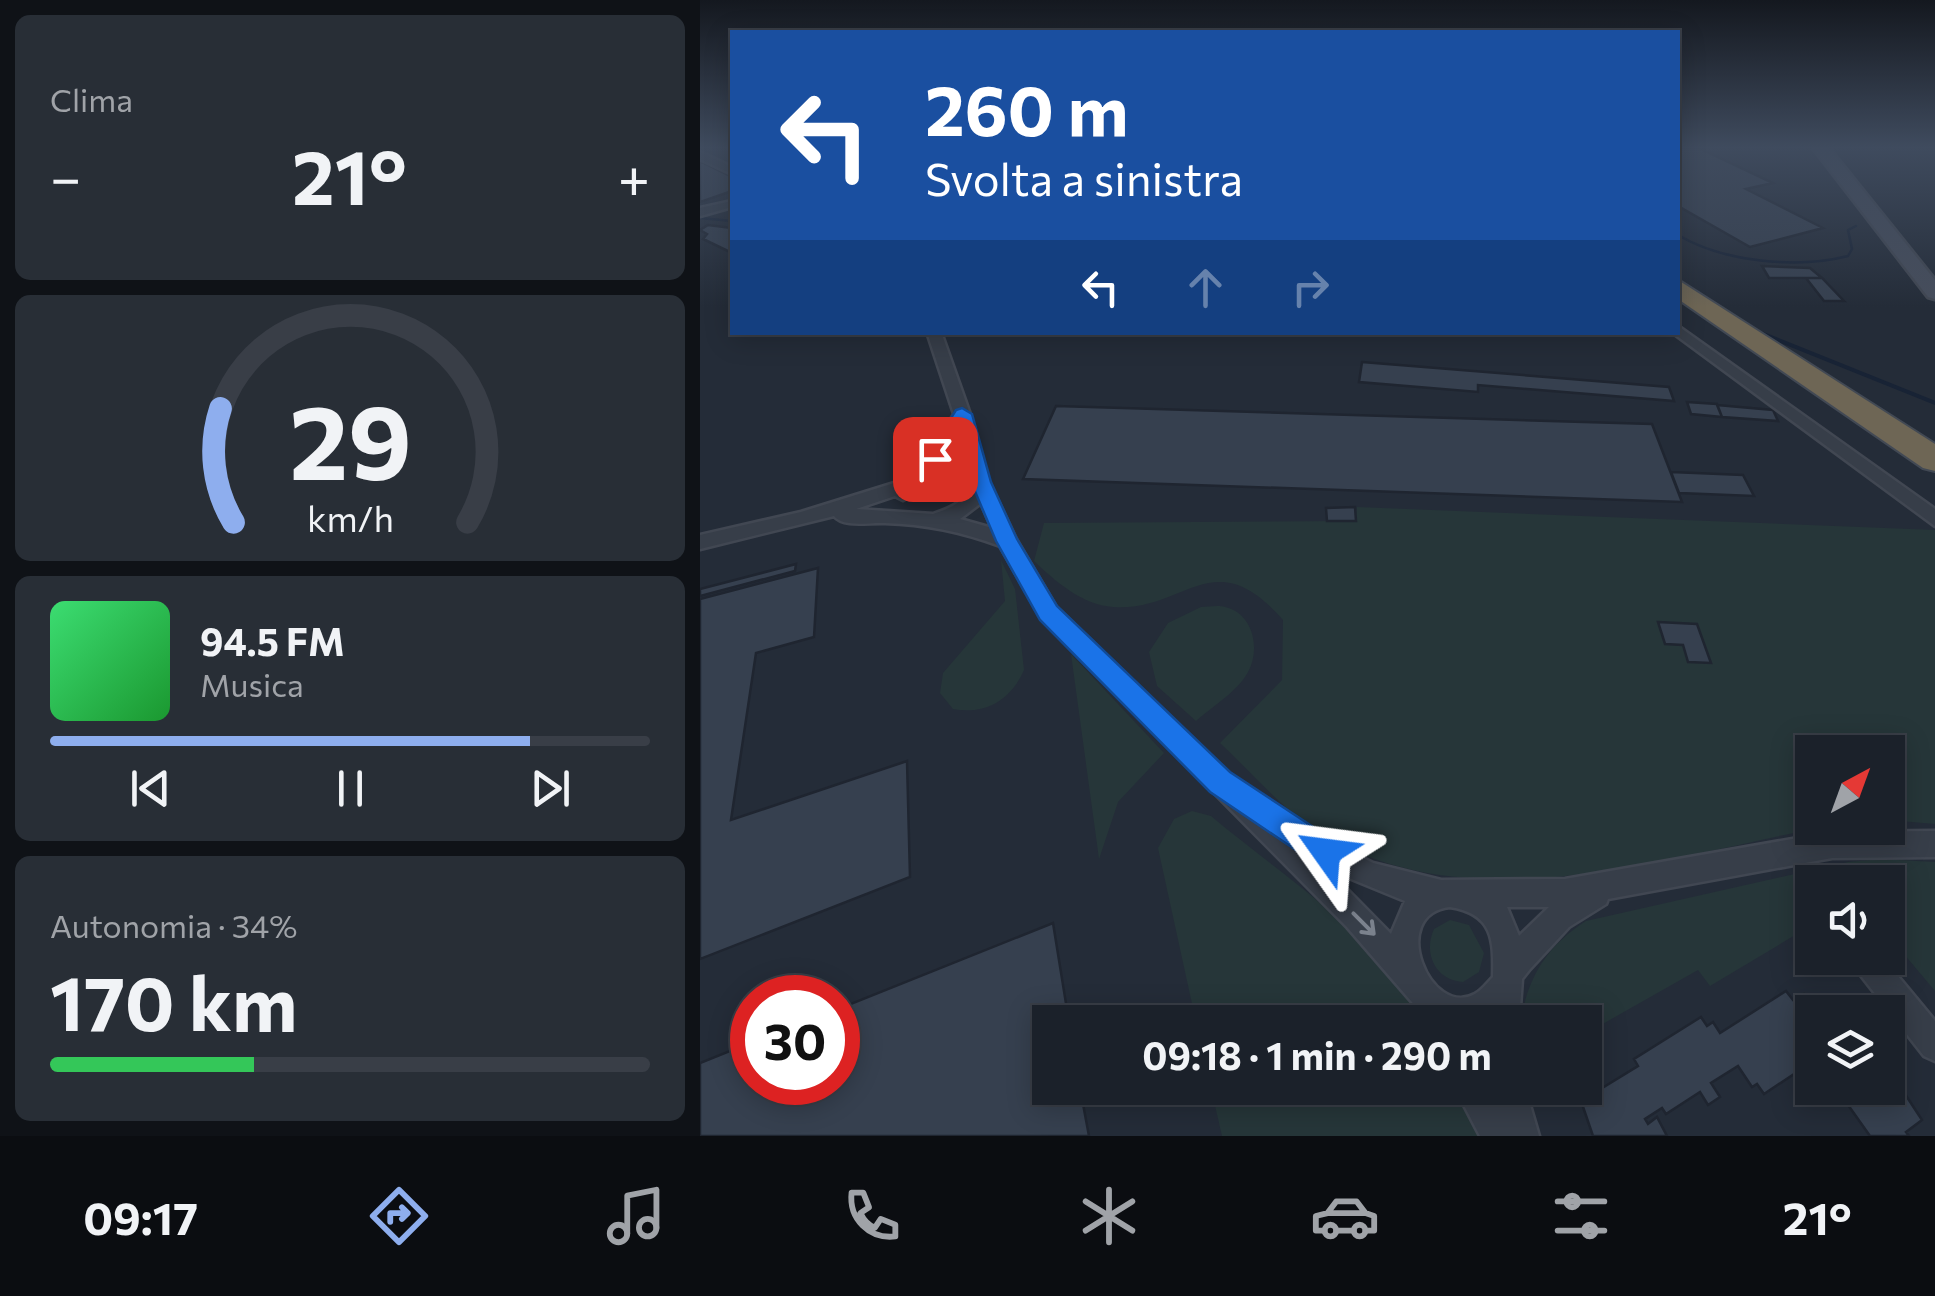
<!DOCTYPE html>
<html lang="it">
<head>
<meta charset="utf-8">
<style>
	body { margin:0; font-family:Commissioner,sans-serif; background:#282e36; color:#f1f3f6; height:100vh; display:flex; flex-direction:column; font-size:38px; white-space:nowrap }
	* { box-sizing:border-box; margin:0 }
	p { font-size:32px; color:#a0a3a8 }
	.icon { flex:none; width:55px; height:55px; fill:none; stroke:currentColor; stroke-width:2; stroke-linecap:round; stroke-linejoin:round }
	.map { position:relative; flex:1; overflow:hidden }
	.drawer { display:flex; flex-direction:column; gap:15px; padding:15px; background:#0f1217; width:700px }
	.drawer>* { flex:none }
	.hud { position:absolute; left:30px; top:30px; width:950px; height:305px; border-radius:0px; box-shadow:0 5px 25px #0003,0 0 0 2px #393e47; background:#1a4fa0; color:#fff; overflow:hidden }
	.needle { width:65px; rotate:41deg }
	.controls { position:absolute; left:1095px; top:735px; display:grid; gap:20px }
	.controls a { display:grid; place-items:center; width:110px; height:110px; border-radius:0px; background:#1b212a; box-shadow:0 5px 25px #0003,0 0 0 2px #393e47; font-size:50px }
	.speed { position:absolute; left:30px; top:975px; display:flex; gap:20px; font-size:50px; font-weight:700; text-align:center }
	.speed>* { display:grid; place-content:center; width:130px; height:130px; border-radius:50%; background:#1b212a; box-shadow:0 5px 25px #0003,0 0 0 2px #393e47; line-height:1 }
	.speed .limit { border:15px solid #d22; background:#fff; color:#111 }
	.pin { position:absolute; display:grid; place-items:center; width:85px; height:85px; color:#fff; margin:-42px; border-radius:20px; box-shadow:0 5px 15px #0006 }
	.me { position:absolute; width:110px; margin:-55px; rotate:301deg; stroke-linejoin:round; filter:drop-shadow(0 0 8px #0008) }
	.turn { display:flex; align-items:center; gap:35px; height:210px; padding:0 30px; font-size:45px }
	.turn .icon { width:130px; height:130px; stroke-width:2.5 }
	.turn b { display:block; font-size:70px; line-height:85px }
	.lanes { display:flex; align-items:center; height:95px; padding:0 30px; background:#0003; justify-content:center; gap:50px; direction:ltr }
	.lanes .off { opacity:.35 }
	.big { font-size:75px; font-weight:700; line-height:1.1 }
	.drawer .widget { flex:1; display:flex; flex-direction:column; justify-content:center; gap:15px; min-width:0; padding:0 35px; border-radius:15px; background:#282e36 }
	.drawer .dial { align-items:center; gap:0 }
	.dial svg { height:260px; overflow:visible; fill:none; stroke:#393e47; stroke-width:7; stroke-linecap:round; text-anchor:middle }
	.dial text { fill:#f1f3f6; stroke:none }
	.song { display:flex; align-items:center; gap:30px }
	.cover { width:120px; height:120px; border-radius:15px; background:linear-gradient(135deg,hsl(140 70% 55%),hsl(130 70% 35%)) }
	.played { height:10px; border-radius:5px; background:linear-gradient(90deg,#8eaeee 80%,#393e47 80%) }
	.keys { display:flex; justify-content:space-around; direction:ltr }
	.heat { display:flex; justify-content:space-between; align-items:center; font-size:55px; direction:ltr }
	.charge { height:15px; border-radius:8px; background:linear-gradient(90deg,#34c759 34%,#393e47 0) }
	.trip { position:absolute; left:332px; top:1005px; width:570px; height:100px; border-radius:0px; background:#1b212a; box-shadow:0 5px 25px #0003,0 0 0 2px #393e47; font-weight:700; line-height:100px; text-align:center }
	.tab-bar { display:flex; height:160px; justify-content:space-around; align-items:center; background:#0b0d11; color:#a0a3a8 }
	.tab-bar .icon { width:70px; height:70px }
	.tab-bar .on { color:#8eaeee }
	.tab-bar b { font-size:45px; color:#f1f3f6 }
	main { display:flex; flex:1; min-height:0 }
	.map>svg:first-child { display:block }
	.green { fill:#263639 }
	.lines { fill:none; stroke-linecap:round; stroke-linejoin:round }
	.stream-far1 { stroke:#182335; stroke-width:2.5 }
	.stream { stroke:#182335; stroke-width:4 }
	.building { fill:#36404f; stroke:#1f2530; stroke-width:2.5 }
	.street-casing { stroke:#414752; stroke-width:5 }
	.secondary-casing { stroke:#414752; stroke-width:5 }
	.highway-casing { stroke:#424954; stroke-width:4 }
	.street { fill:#373e49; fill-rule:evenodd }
	.secondary { fill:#464d5b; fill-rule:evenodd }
	.highway { fill:#6e6655; fill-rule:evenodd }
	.oneway { stroke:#7b828d }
	.route { fill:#1a73e8; stroke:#114b97; stroke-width:2.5 }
</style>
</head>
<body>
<main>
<section class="drawer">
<div class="widget"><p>Clima</p>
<div class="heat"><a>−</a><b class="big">21°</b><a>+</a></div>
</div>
<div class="widget dial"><svg viewBox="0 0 100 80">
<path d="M14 69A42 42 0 1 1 86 69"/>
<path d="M14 69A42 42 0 0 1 10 34" stroke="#8eaeee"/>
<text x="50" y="56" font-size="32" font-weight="700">29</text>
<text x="50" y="72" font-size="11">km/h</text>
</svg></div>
<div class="widget">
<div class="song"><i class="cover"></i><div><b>94.5 FM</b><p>Musica</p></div></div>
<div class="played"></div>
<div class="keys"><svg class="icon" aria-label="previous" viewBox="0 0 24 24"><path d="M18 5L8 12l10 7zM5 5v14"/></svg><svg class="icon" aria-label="pause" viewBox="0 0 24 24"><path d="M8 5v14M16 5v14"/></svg><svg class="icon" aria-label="next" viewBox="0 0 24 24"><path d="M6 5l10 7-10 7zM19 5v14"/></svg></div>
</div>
<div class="widget"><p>Autonomia · 34%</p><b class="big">170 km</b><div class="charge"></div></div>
</section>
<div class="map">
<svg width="1235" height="1136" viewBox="0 0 1235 1136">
	<rect width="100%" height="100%" fill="#242c38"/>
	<path class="green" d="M657 507 1235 530V824L1188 820V752H1112V828H1119C956 859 760 927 609 826 577 803 549 770 520 743L582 680 583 620C513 540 486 612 413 607 382 605 355 581 334 561L344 523 655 521Z
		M301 560 315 589 324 670C311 700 285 715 253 709L240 693 243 673 305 601Z
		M501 607C508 607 518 605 525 607 553 613 561 649 548 672 539 690 512 707 496 721L457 686 449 652 468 623Z
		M371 654 464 753 418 802 399 859Z
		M492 811 511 816C591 883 670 928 724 1022H496L458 848 474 819Z
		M1181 859 1235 862V991L1188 935V882H1112V925L1010 986 998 970 885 1034V1022H821C827 977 848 945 886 921L1148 862Z
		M750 920 769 925 784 953 779 972 763 982C735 980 723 953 734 929Z
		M511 1088H761L788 1136H522Z"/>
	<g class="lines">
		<path class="stream-far1" d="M0 218 32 221
			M978 235C1023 262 1097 269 1148 256L1152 249 1148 230 1156 226"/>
		<path class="stream" d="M1056 331 1235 403"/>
	</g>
	<path class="building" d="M978 148H999L1073 183 1046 189 1123 228 1050 247 978 206Z
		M0 161 32 177V191L0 202Z
		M8 225 32 228V253L3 239 7 234 0 230Z
		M1062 266 1110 268 1122 278H1069Z
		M1106 278H1122L1144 301H1124Z
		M662 362 969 387 974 401 778 385V392L659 382Z
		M987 402 1017 404 1022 417 991 414Z
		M1017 405 1073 410 1078 421 1022 417Z
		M356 406 952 424 982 502 323 479Z
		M971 472 1043 475 1054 496 979 493Z
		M655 507 656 521H627L626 508Z
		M96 564 95 571 0 596V589Z
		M118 568 114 637 56 653 31 820 207 761 210 877 0 959V599Z
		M958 622 997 624 1011 663 988 662 983 645 965 644Z
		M353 923 369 1022H350V1088H380L389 1136H0V1063L52 1042V1082H138V1009Z
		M1086 991 1093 1000 1104 994 1117 1012H1112V1062L1064 1094 1057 1084 1052 1087 1038 1066 1011 1083 1020 1097 1008 1105 1000 1092 966 1114 962 1108 945 1119 948 1124 957 1117 967 1136H893L881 1101 938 1066 934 1059 1001 1017 1007 1026 1013 1022 1020 1033Z
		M1188 1068 1222 1120 1206 1132 1209 1136H1170L1136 1088H1188Z"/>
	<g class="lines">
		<defs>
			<path id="street" d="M0 152 32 167V174L0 159Z
				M32 201V207L0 216V208Z
				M978 326 1235 509V526L973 333 978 332Z
				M227 332H241L270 414 286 476 316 539 356 607 557 801 562 799 571 803 633 843 673 863 741 880 865 879 1132 832 1235 831V857L1132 858 908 899 906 904 869 927 830 969 822 979 819 1022H789V1019L779 1022H741L718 1009 647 927 342 619 300 546C263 532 225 524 185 523 169 522 144 528 134 516L0 549V535L101 512 204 480C226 463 241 438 254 414ZM259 436 266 461H242ZM260 472 272 483C266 502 251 508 233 514L156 509 195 496 203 500C224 489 233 471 260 472ZM281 503 292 528 260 519ZM627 869 705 901 691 934ZM750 907C793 914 794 939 793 977 787 983 782 990 775 994 730 1019 687 914 750 907ZM807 907H849L819 936Z
				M1150 958H1183L1235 1021V1061L1224 1056 1155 968Z
				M755 1088H789L796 1101 793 1088H825L839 1136H780Z"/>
			<path id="secondary" d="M1113 148H1129L1235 280V299L1228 297Z"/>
			<path id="highway" d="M978 280 1235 444V471L1223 468 978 299Z"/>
		</defs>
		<use href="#street" class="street-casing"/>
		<use href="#secondary" class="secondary-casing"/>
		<use href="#highway" class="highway-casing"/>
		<use href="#street" class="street"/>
		<use href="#secondary" class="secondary"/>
		<use href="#highway" class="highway"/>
	</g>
	<defs><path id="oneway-shaft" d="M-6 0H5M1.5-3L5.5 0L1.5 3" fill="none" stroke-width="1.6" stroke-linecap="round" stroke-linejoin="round" transform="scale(2.5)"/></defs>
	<use class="oneway" href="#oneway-shaft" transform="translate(664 924) rotate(45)"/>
	<linearGradient id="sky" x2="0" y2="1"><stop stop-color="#14181f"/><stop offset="0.48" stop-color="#3f4b5e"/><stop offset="1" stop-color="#3f4b5e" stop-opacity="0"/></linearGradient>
	<rect width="1235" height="307" fill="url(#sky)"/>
	<path class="route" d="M262 408 272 414 291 482 317 539 357 606 530 772 636 842 641 852 636 863 626 867 615 863 510 792 340 620 296 541 271 482 259 436 242 464H228L225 459 256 410Z"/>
</svg>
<div class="controls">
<a><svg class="needle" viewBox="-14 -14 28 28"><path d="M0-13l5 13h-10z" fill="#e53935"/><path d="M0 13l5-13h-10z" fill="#a0a3a8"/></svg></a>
<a><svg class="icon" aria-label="sound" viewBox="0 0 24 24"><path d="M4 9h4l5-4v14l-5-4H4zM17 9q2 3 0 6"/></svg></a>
<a><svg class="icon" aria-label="layers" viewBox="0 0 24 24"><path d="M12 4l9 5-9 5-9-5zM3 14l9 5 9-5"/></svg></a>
</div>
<div class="speed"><div class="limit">30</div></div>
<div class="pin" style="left:235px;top:459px;background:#d93025"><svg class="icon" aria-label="arrive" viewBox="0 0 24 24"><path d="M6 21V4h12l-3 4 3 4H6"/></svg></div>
<svg class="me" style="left:626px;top:852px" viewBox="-20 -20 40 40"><path d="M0-17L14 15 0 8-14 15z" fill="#1a73e8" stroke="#fff" stroke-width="4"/></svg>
<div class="trip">09:18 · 1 min · 290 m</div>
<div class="hud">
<div class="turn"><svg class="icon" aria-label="left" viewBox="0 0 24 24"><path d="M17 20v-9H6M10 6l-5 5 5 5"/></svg><div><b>260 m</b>Svolta a sinistra</div></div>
<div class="lanes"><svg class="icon" aria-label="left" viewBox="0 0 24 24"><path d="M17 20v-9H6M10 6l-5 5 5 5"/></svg><svg class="icon off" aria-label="ahead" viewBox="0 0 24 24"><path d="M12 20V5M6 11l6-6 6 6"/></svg><svg class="icon off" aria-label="right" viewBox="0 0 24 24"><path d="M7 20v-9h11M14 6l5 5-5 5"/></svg></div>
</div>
</div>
</main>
<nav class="tab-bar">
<b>09:17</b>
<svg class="icon on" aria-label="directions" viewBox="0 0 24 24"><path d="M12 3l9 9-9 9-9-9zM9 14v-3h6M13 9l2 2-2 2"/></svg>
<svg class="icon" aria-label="music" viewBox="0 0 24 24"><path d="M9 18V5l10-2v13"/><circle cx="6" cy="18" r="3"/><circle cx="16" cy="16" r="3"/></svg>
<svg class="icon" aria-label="phone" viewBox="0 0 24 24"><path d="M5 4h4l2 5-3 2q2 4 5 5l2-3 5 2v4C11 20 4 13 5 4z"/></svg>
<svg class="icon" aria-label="climate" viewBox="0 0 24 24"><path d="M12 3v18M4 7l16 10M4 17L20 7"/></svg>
<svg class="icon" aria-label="car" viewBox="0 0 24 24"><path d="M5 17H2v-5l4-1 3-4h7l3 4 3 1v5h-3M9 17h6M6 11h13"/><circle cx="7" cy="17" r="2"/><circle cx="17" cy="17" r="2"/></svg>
<svg class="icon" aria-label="filters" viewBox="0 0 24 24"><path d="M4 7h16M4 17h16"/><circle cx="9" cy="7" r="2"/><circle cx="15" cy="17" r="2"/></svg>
<b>21°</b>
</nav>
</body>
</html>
